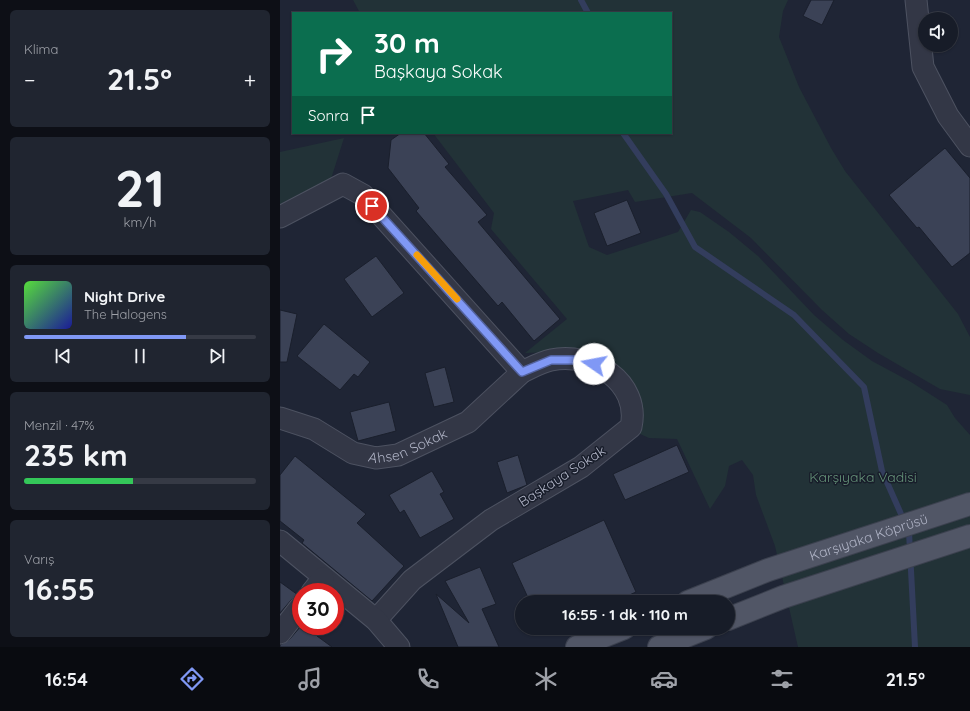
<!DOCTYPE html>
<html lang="tr">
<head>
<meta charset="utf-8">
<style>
	body { margin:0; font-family:Quicksand,sans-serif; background:#202530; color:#f1f3f6; height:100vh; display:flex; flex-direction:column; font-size:15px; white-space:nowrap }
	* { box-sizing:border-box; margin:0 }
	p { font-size:13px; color:#9ea1a8 }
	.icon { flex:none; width:22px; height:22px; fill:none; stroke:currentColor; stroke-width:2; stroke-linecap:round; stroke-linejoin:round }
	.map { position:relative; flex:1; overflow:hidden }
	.drawer { display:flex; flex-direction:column; gap:10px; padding:10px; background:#0d0f16; width:280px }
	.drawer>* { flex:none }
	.guide { position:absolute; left:12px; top:12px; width:380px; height:122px; border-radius:0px; box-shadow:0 1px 3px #0004,0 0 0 1px #363a45; background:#0b6e4f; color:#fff; overflow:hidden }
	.controls { position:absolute; left:638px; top:12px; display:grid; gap:8px }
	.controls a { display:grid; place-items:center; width:40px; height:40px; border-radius:50%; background:#171c28; box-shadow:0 1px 3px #0004,0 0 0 1px #363a45; font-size:20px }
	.speed { position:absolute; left:12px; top:583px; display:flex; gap:8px; font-size:20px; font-weight:700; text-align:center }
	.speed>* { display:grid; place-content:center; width:52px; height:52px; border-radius:50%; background:#171c28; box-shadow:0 1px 3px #0004,0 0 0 1px #363a45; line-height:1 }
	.speed .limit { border:6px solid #d22; background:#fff; color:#111 }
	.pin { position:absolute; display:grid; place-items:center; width:34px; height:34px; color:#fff; margin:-17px; border:2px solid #fff; border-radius:50%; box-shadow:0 1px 4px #0007 }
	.me { position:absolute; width:44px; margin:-22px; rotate:282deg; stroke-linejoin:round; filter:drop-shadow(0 0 3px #0008) }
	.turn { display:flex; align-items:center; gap:14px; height:84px; padding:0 16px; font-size:18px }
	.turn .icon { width:52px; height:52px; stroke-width:2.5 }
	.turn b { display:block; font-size:28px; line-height:34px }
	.then { display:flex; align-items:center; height:38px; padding:0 16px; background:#0003; gap:8px; font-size:15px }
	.big { font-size:30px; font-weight:800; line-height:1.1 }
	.drawer .tile { flex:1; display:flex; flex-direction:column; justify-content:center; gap:6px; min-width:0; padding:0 14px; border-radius:6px; background:#202530 }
	.drawer .dial { align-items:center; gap:0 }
	.dial b { font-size:52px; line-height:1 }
	.song { display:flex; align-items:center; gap:12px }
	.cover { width:48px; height:48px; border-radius:6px; background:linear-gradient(135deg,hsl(110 70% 55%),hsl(240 70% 35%)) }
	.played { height:4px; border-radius:2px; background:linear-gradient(90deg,#8098f5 70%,#363a45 70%) }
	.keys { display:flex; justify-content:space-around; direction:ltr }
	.heat { display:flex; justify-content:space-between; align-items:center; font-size:22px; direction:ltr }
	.charge { height:6px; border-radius:3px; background:linear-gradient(90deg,#34c759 47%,#363a45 0) }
	.trip { position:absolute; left:235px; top:595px; width:220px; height:40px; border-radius:20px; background:#171c28; box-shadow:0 1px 3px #0004,0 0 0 1px #363a45; font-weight:800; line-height:40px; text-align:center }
	.dock { display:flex; height:64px; justify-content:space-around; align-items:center; background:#090b10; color:#9ea1a8 }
	.dock .icon { width:28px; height:28px }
	.dock .selected { color:#8098f5 }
	.dock b { font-size:18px; color:#f1f3f6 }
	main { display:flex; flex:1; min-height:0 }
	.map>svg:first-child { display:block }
	.green { fill:#223237 }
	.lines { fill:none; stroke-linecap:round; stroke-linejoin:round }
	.stream { stroke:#333d5d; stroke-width:6 }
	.building { fill:#3b4256; stroke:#1a1f2c }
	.minor-casing { stroke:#4d5261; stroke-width:23 }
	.major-casing { stroke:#3c414f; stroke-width:24 }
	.minor { stroke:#333746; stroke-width:21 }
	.major { stroke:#515666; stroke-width:22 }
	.route-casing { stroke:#53639f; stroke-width:10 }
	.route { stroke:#8098f5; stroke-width:7 }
	.slow { stroke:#f59e0b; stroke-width:7 }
	.labels { text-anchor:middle; stroke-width:3; stroke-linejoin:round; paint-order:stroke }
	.street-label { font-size:14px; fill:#adb1c3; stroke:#181d2a }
	.park-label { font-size:14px; fill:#659278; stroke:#181d2a }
</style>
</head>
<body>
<main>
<section class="drawer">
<div class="tile"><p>Klima</p>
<div class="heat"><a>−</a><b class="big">21.5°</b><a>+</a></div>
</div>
<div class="tile dial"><b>21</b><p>km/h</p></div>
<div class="tile">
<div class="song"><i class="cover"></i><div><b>Night Drive</b><p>The Halogens</p></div></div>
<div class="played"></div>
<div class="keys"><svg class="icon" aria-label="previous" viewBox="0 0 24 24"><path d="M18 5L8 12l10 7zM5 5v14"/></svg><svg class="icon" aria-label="pause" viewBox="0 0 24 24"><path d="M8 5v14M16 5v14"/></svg><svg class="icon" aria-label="next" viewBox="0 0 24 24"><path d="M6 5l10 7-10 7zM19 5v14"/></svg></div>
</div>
<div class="tile"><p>Menzil · 47%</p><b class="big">235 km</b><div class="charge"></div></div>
<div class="tile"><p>Varış</p><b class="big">16:55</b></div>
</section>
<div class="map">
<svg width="690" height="647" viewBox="0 0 690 647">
	<rect width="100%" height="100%" fill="#1f2535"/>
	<path class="green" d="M73 0H508L503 11 499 37 519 87 551 148 565 171 678 314 690 337V395L660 389 598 353 569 334 542 310 471 238 412 193 355 202 348 190 293 201 309 247 327 255 398 232 411 210 420 212 449 232 478 256 534 315 563 340 592 361 631 382 667 405 675 418 690 435V647H518L495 546 476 495 473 475 462 460 449 466 445 486 430 509 397 439 369 438 358 433 345 380 273 352 245 353 287 319 211 229 214 213 153 133H391V13H80Z
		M64 138 51 179 0 204V152Z"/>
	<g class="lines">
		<path class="stream" d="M301 0 308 13
			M343 133 386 194 415 247 514 315 584 387 602 471 629 532 635 647"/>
	</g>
	<path class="building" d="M531 0H554L542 25 523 16Z
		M121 133H144L169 164 165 167 207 215 198 222 280 319 254 341 222 302 218 306 136 211 139 208 108 168 111 140Z
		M665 148 690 178V253L672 267 639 227 637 228 609 195Z
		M347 200 361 233 327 246 314 213Z
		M96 256 124 293 92 317 64 279Z
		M0 310 17 314 7 362H0Z
		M44 324 90 362 78 377 74 374 60 390 17 356Z
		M165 367 174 402 154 407 145 373Z
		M109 402 116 431 78 441 70 412Z
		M397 445 409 472 345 500 333 474Z
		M238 455 247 485 227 493 217 462Z
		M15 456 86 514 77 523 124 566 92 601 22 543 24 540 0 521V475Z
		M152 471 164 492 160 494 174 519 140 538 124 510 120 513 109 495Z
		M324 520 356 592 334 602H250L232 563Z
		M200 567 216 604 202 609 219 647H178L156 594 189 623 165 581Z
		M0 582 18 595 12 599 0 613Z
		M21 626H44L37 636 52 647H0V645L9 640Z"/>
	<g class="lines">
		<defs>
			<g id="minor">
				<path d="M636 0 643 67 668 116 690 146"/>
				<path d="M0 217 63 184 83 195 242 372C251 368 261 362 271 360 311 351 361 382 351 427L301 467 211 520 132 580 96 620"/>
				<path id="s1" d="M0 418 34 429 73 453 96 458 118 455 188 422 242 372"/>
				<path d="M0 541 96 620 119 647"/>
				<path d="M32 592 43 578"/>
				<path d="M0 633 21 606"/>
			</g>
			<g id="major">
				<path id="s2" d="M408 602 488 570 690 504"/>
				<path d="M448 619 503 597 690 536"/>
				<path d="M297 647 344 628"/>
				<path d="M379 647 426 628"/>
			</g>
		</defs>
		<use href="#minor" class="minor-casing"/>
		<use href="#major" class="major-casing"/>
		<use href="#minor" class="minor"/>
		<use href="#major" class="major"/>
	</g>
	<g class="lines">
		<defs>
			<path id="route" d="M92 206 242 372 271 360H305L314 364"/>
		</defs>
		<use href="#route" class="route-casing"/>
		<use href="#route" class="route"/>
		<path class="slow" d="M137 255 177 299"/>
	</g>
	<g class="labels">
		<g class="street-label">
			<text dy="5" stroke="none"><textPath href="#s1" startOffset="139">Ahsen Sokak</textPath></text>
			<text transform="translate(282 476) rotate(-33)" y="5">Başkaya Sokak</text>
			<text dy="5" stroke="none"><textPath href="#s2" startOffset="192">Karşıyaka Köprüsü</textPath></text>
		</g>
		<g class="park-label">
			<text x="583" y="482">Karşıyaka Vadisi</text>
		</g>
	</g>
</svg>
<div class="controls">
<a><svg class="icon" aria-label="sound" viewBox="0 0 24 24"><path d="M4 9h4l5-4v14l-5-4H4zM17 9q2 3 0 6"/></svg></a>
</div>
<div class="speed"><div class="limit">30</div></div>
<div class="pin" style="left:92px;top:206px;background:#d93025"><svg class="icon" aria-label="arrive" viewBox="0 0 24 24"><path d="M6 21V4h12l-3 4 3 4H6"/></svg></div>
<svg class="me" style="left:314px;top:364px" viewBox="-20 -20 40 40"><circle r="19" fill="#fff"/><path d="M0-13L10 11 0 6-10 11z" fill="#8098f5"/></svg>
<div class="trip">16:55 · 1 dk · 110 m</div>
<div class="guide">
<div class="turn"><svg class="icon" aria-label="right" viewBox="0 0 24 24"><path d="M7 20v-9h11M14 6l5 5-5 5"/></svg><div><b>30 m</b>Başkaya Sokak</div></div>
<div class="then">Sonra<svg class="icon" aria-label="arrive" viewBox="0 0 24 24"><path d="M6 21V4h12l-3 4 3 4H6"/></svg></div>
</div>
</div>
</main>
<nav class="dock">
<b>16:54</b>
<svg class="icon selected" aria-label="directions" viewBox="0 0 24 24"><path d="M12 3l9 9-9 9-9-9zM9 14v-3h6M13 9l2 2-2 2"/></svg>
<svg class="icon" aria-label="music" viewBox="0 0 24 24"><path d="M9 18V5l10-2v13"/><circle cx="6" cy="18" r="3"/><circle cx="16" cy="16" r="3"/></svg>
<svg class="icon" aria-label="phone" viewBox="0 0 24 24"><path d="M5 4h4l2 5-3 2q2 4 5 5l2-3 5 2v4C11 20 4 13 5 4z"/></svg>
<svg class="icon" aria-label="climate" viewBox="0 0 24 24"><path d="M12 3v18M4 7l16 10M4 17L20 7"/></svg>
<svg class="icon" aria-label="car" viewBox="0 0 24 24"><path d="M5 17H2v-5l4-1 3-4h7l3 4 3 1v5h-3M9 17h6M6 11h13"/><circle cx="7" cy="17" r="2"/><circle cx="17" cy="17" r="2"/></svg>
<svg class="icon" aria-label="filters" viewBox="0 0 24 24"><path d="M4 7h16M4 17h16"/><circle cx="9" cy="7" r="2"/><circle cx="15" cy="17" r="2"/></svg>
<b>21.5°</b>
</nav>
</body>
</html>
